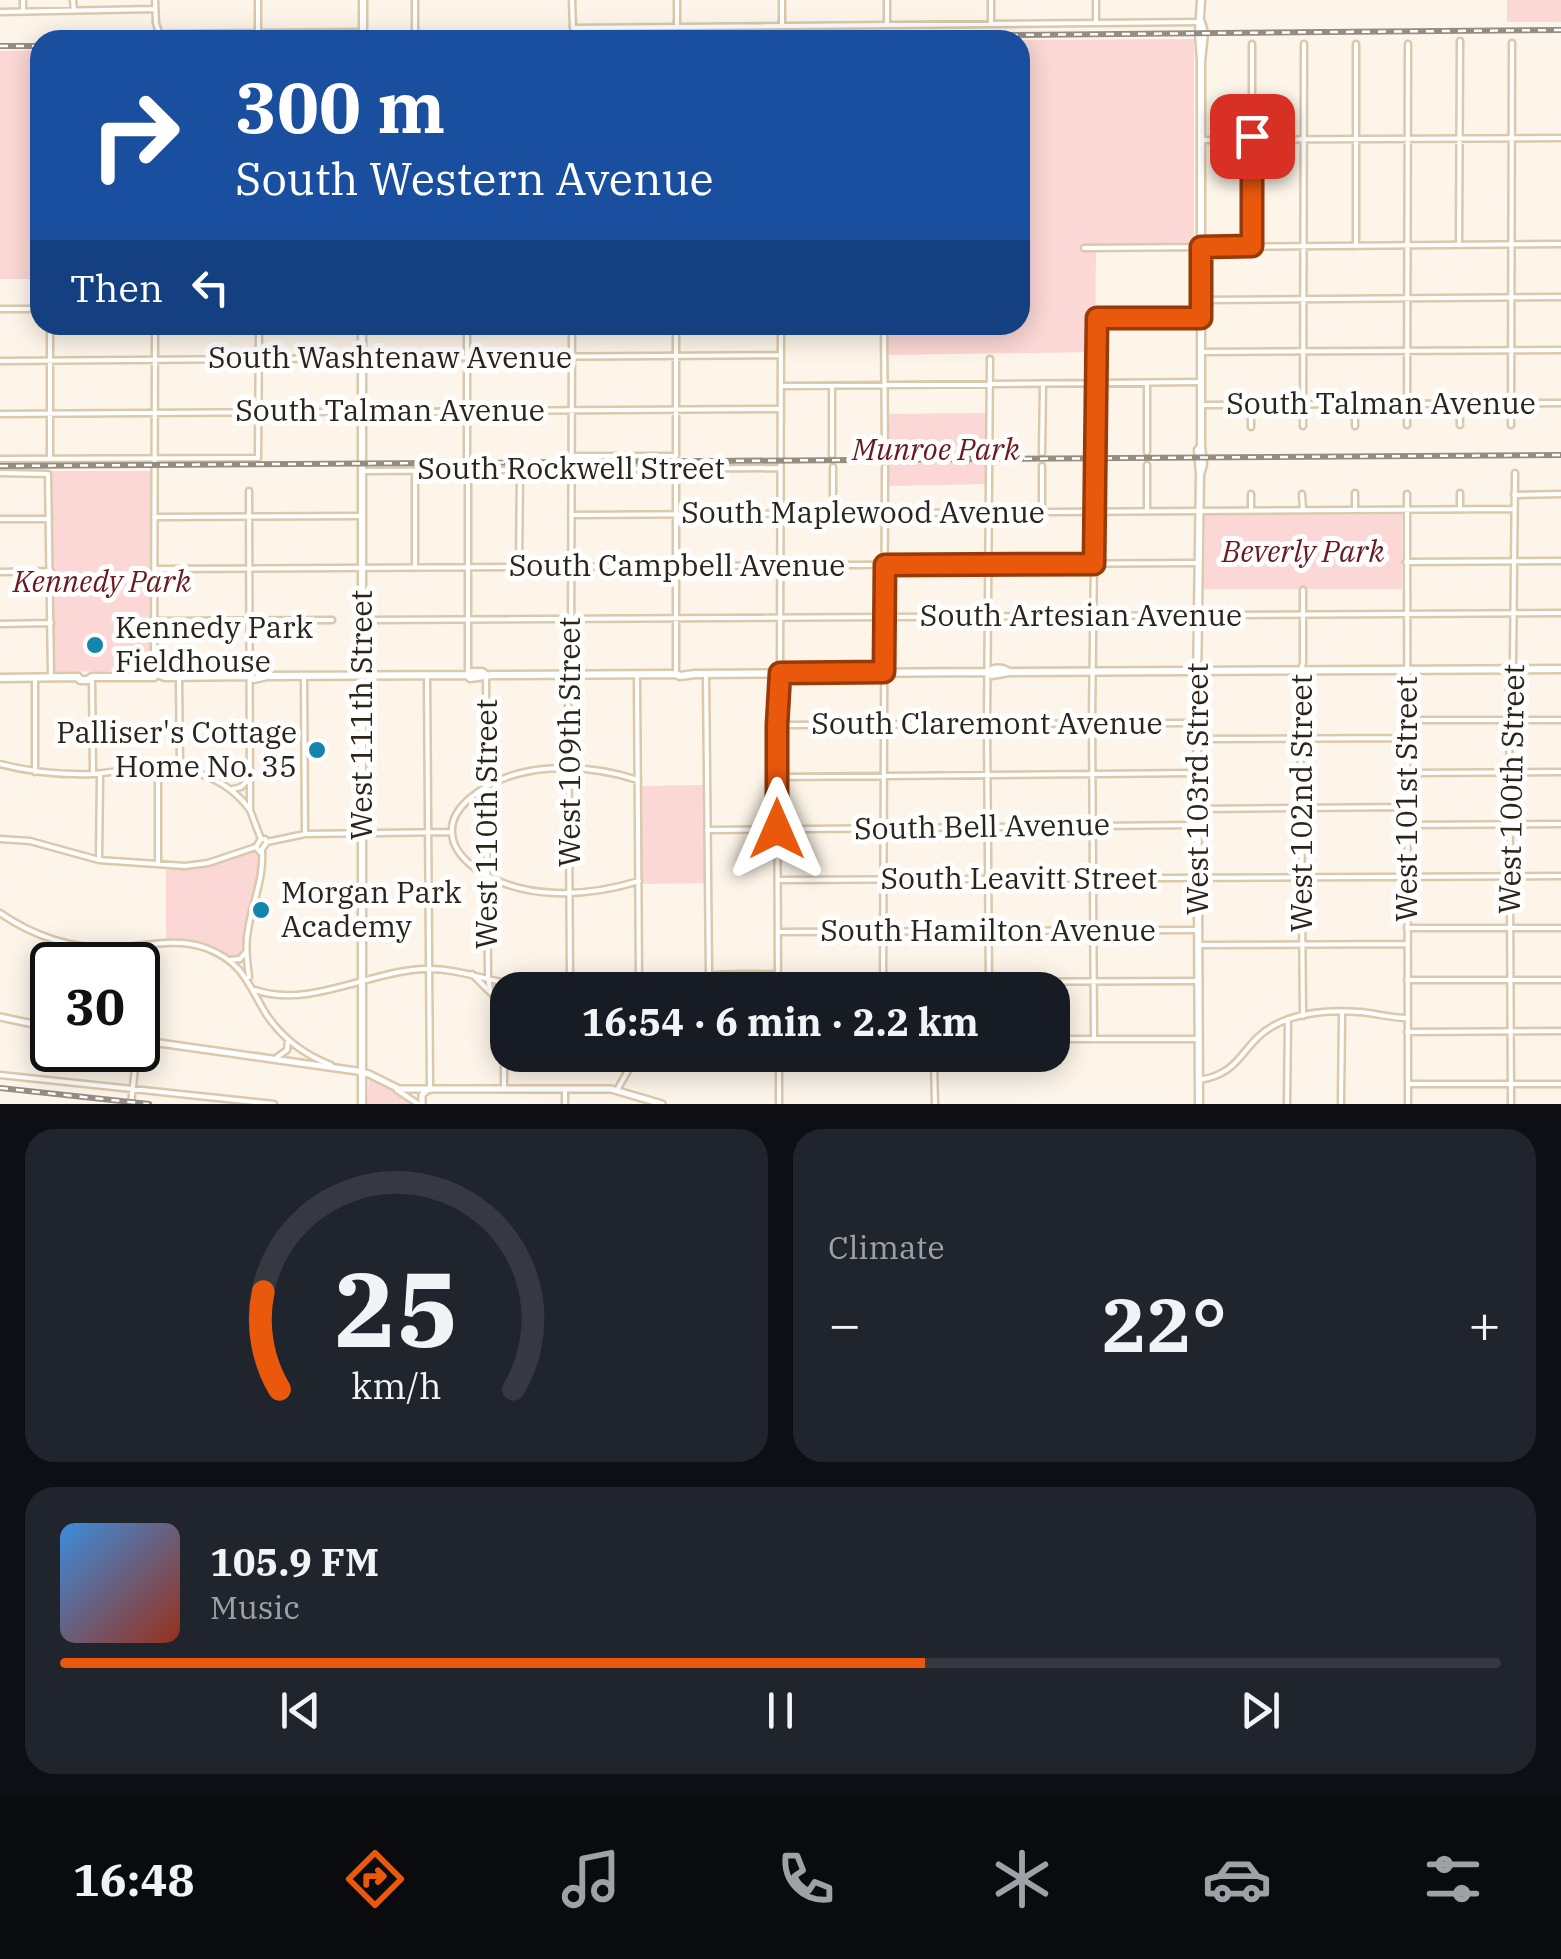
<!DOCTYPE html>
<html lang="en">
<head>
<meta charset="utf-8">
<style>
	body { margin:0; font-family:"IBM Plex Serif",serif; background:#20242c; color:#f1f3f6; height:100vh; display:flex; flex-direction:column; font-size:38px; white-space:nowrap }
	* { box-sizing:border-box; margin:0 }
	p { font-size:32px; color:#9ea1a6 }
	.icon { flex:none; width:55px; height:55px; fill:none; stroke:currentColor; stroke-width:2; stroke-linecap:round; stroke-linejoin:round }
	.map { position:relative; height:1104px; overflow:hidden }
	.sheet { display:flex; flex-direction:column; gap:25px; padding:25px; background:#0d0f14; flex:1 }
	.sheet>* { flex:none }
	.guide { position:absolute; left:30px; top:30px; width:1000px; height:305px; border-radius:30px; box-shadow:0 5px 25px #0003; background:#1a4fa0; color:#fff; overflow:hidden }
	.speed { position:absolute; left:30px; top:942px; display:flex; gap:20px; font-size:50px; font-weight:700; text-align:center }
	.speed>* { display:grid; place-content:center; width:130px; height:130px; border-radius:50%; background:#171b24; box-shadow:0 5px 25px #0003; line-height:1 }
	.speed .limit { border:5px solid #111; border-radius:15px; background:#fff; color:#111 }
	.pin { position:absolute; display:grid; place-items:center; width:85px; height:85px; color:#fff; margin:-42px; border-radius:20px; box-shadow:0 5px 15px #0006 }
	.me { position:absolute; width:110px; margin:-55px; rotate:0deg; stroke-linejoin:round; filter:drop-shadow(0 0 8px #0008) }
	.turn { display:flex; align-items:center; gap:35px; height:210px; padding:0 40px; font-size:45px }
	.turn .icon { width:130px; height:130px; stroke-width:2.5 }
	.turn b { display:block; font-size:70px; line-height:85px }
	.then { display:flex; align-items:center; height:95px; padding:0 40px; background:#0003; gap:20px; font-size:38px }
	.big { font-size:75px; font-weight:700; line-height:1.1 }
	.sheet .widget { flex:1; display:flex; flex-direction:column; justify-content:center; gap:15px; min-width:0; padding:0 35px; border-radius:30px; background:#20242c }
	.sheet .dial { align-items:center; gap:0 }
	.dial svg { height:260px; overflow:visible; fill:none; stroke:#363941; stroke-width:7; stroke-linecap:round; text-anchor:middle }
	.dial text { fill:#f1f3f6; stroke:none }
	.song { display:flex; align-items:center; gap:30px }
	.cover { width:120px; height:120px; border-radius:15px; background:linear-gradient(135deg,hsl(210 70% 55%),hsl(10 70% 35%)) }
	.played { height:10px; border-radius:5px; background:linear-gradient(90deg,#ea580c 60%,#363941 60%) }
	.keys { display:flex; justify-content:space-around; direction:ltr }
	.heat { display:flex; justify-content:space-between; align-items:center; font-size:55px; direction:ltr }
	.sheet .tiles { flex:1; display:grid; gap:25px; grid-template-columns:1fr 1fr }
	.widget:last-child { grid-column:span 2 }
	.trip { position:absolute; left:490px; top:972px; width:580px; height:100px; border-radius:30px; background:#171b24; box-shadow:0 5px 25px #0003; font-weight:700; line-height:100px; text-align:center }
	.dock { display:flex; height:160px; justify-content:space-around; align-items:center; background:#090b0e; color:#9ea1a6 }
	.dock .icon { width:70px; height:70px }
	.dock .current { color:#ea580c }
	.dock b { font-size:45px; color:#f1f3f6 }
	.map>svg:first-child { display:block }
	.green { fill:#fbd7d5 }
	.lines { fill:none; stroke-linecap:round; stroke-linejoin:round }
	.minor-casing { stroke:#dbc9ab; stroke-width:9 }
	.tertiary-casing { stroke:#dbc9ab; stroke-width:10 }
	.secondary-casing { stroke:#dbc9ab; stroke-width:11 }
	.minor { stroke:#fff; stroke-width:4 }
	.tertiary { stroke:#fff; stroke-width:5 }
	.secondary { stroke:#fff; stroke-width:6 }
	.rail-casing { stroke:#958d82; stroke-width:6 }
	.rail { stroke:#fff; stroke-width:2.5; stroke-dasharray:8; stroke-linecap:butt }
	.route-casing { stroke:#983908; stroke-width:25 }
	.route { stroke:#ea580c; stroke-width:18 }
	.poi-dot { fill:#1286ac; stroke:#fff; stroke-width:4 }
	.labels { text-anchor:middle; stroke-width:10; stroke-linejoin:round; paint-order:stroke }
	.street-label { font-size:30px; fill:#2b2419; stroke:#fff }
	.park-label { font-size:30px; font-style:italic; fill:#6b1a20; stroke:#fff }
	.poi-label { font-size:30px; fill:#2b2419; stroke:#fff; text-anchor:start }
</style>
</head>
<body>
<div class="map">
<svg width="1561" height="1104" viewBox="0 0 1561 1104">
	<rect width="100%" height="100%" fill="#fdf5e9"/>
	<path class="green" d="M1507 0H1561V22H1507Z
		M1194 39V246L1096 247 1095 352 885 355V325H1020V40Z
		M40 50V279H0V51Z
		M985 413V484L888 486V414Z
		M50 471H151V671L52 672Z
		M1402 514V589H1204L1205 515Z
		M705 785 706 883 641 884 640 786Z
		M248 852H253L259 857C261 879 250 901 246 923 244 934 246 945 240 955L232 958 200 944 166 941V867H198Z
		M369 1078 393 1090 414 1104H367Z"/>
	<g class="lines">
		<defs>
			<path id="minor" d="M73 0 74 11
				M155 0 156 23 159 33 164 34 361 32
				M572 0 573 28 1201 22
				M887 0V25
				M23 11V0
				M0 12 155 9
				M1096 23V0
				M991 24V0
				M782 26V0
				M677 27V0
				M258 32V0
				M415 35V0
				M1356 44V246
				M1201 140 1561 138
				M1459 245 1460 41
				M1252 246V44
				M1084 248 1561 244
				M1201 300 1561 297
				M0 309H40
				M884 325 885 455
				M1201 352 1561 350
				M0 361 781 355
				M1147 383V452
				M781 386 1201 382
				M1459 403 1460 425
				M1201 405 1561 403
				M1251 406V427
				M1355 406V426
				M0 414 781 409
				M1407 425 1408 44
				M1511 425 1512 43
				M1303 426 1304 44
				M1042 453 1043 384
				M832 455V386
				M572 456H676V325
				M467 457V325
				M0 459 258 458 259 325
				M50 459V325
				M1147 465V511
				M1042 466V512
				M833 467V513
				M362 471 780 468
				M0 473 48 474 51 677
				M249 491 250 810 261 839
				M1302 494 1303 510
				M1407 494 1408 1104
				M1514 495 1561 494
				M1460 509V493
				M1355 510V493
				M1251 511V494
				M571 515 1514 509
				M154 517 362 516
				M0 519H49
				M1406 562 1561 561
				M519 567 520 470
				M415 568V473
				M154 569 1199 563
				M0 572 51 571
				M1303 590V662L1300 676 1303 1016
				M362 620 1561 613
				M154 621 332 620
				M0 624 51 623
				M637 674 639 984
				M676 674V468
				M427 675 430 1090
				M468 675V470
				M486 675 488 978 490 989 504 1019V1089
				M706 675 709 976
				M35 677V772
				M154 677 155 325
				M179 678 180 768
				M304 678 305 834
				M92 679 93 774
				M1406 720H1561
				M777 725 1197 723
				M1197 739 1406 738
				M0 764C30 772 61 775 93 774 108 773 124 770 139 768 181 764 224 774 250 810
				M158 769V864
				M1406 773 1561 772
				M777 777 1197 773
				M638 780C585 763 514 760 469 799 460 807 451 819 452 832 452 847 464 860 476 869 523 901 587 897 639 881
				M233 789 241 787 249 779
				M1198 809 1406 807
				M1406 825 1561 824
				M707 830 1197 825
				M0 839 30 841 99 860 185 866 208 863 256 847
				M261 839H265L267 842 260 852 256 847Z
				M267 842 305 834 452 832
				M99 860 100 775
				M778 880 1561 876
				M0 913C33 936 74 950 115 948 145 946 177 937 206 948 243 962 248 984 266 1014 282 1038 305 1055 331 1065
				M1407 928H1561
				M778 932 1198 930
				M1198 945 1407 944
				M230 960 240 959 246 952
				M472 974 490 992
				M249 977C247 961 245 946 248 930 252 903 264 879 262 851
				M570 978 568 682 571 667 572 325
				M1407 980H1561
				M778 983 1198 981
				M255 990C310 1009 371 970 426 969 460 968 490 983 524 985 546 987 568 977 591 977 617 978 641 989 666 989 682 989 695 978 710 976 731 972 756 975 778 974
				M778 990 777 725 780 673 781 325
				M883 990 885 467
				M989 990 987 724 990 359
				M1407 1032 1561 1031
				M1052 1039H1199
				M1094 1039 1092 718 1097 318 1201 317
				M779 1055V1104
				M276 1058 287 1050 288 1039
				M0 1075 274 1104
				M1199 1080C1242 1074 1241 1044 1273 1026 1298 1012 1331 1010 1359 1012 1375 1013 1390 1018 1406 1018
				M1408 1084H1561
				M565 1089V1104
				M397 1090 418 1104
				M617 1090 637 1055
				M131 1104 137 1050
				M935 1104 934 1064 936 1055
				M1287 1104 1288 1019
				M1341 1104 1342 1014
				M1511 1104 1509 676 1513 661 1515 473"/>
			<path id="tertiary" d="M0 1017 52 1028
				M138 1040 357 1071 369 1074 399 1089H611L662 1104
				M422 1104V1095L427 1090"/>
			<path id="secondary" d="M363 0V40
				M1201 60 1199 33 1201 0
				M1200 474 1198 450 1201 446
				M988 672C995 667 1001 667 1009 672
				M468 675 470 672H482L486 675
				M0 678 78 677 80 680H88L92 677H154L157 674 165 677 248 676 254 679 267 676 468 675 470 678 492 675 676 674 680 676 695 674 988 672 992 675 1009 672 1561 669
				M362 1104V325
				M1199 1104 1197 683 1200 475 1203 464 1201 446V61L1204 33 1201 22"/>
		</defs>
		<use href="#minor" class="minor-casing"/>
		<use href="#tertiary" class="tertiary-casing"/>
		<use href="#secondary" class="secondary-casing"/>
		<use href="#minor" class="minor"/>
		<use href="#tertiary" class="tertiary"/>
		<use href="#secondary" class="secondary"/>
		<defs>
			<path id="rail" d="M450 40 1561 30
				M0 46H40
				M0 466 1561 455
				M0 1088 149 1104"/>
		</defs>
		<use href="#rail" class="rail-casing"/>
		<use href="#rail" class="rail"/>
	</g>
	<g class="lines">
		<defs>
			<path id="route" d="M777 829V725L780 673 884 672 885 565 1094 564 1097 318H1201V247L1252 246V136"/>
		</defs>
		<use href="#route" class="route-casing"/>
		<use href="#route" class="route"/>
	</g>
	<g class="poi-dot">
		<circle cx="95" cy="645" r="10"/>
		<circle cx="317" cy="750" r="10"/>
		<circle cx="261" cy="910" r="10"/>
	</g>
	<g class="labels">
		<g class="street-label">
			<text x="390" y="368">South Washtenaw Avenue</text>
			<text x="1381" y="414">South Talman Avenue</text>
			<text x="390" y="421">South Talman Avenue</text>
			<text x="571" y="479">South Rockwell Street</text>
			<text x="863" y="523">South Maplewood Avenue</text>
			<text x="677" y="576">South Campbell Avenue</text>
			<text x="1081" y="626">South Artesian Avenue</text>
			<text transform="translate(362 715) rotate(-90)" y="10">West 111th Street</text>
			<text x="987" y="734">South Claremont Avenue</text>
			<text transform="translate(570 742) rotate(-90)" y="10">West 109th Street</text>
			<text transform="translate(1198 789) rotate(-90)" y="10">West 103rd Street</text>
			<text transform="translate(1512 789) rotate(-89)" y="10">West 100th Street</text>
			<text transform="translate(1407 799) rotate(-90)" y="10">West 101st Street</text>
			<text transform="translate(1302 803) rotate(-90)" y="10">West 102nd Street</text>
			<text transform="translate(487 824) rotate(-90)" y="10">West 110th Street</text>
			<text transform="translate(982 827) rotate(-1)" y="10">South Bell Avenue</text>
			<text x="1019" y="889">South Leavitt Street</text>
			<text x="988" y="941">South Hamilton Avenue</text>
		</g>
		<g class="park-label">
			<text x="936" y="460">Munroe Park</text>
			<text x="1303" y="562">Beverly Park</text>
			<text x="102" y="592">Kennedy Park</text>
		</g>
		<g class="poi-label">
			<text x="115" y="638">Kennedy Park<tspan x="115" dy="34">Fieldhouse</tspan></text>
			<text x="297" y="743" text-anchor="end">Palliser's Cottage<tspan x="297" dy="34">Home No. 35</tspan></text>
			<text x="281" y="903">Morgan Park<tspan x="281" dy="34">Academy</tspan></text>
		</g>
	</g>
</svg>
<div class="speed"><div class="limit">30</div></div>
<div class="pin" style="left:1252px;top:136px;background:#d93025"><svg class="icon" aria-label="arrive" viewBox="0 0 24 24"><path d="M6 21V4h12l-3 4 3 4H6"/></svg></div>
<svg class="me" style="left:777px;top:829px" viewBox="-20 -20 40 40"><path d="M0-17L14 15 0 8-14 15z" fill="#ea580c" stroke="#fff" stroke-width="4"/></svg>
<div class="trip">16:54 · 6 min · 2.2 km</div>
<div class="guide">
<div class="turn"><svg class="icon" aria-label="right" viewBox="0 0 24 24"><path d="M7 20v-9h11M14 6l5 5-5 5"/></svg><div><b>300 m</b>South Western Avenue</div></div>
<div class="then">Then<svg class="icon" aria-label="left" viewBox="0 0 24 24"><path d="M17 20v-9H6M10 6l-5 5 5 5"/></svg></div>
</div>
</div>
<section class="sheet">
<div class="tiles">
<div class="widget dial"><svg viewBox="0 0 100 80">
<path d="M14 69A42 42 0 1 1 86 69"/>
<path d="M14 69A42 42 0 0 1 9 39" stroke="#ea580c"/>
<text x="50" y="56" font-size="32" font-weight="700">25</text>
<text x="50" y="72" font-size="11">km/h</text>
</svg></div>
<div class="widget"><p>Climate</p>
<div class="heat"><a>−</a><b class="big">22°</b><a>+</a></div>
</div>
<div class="widget">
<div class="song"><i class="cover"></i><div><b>105.9 FM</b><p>Music</p></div></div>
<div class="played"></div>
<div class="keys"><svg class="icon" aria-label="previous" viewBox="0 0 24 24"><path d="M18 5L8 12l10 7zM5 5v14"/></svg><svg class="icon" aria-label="pause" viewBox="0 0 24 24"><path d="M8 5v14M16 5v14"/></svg><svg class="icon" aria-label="next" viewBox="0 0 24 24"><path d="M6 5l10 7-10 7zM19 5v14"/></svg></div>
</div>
</div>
</section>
<nav class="dock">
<b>16:48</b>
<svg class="icon current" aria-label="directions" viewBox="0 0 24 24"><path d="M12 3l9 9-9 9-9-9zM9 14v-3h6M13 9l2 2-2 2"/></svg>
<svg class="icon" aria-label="music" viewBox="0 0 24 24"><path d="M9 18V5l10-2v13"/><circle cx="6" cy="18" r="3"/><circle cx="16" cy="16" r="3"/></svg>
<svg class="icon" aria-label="phone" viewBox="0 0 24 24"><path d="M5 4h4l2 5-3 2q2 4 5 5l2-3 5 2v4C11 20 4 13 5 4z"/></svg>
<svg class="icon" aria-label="climate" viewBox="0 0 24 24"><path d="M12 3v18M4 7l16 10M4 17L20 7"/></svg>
<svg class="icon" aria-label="car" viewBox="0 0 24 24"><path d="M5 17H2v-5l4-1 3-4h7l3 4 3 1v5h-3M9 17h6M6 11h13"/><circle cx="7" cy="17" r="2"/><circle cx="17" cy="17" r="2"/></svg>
<svg class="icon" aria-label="filters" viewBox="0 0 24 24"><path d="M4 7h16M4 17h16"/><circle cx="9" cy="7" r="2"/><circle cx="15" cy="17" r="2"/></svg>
</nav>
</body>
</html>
